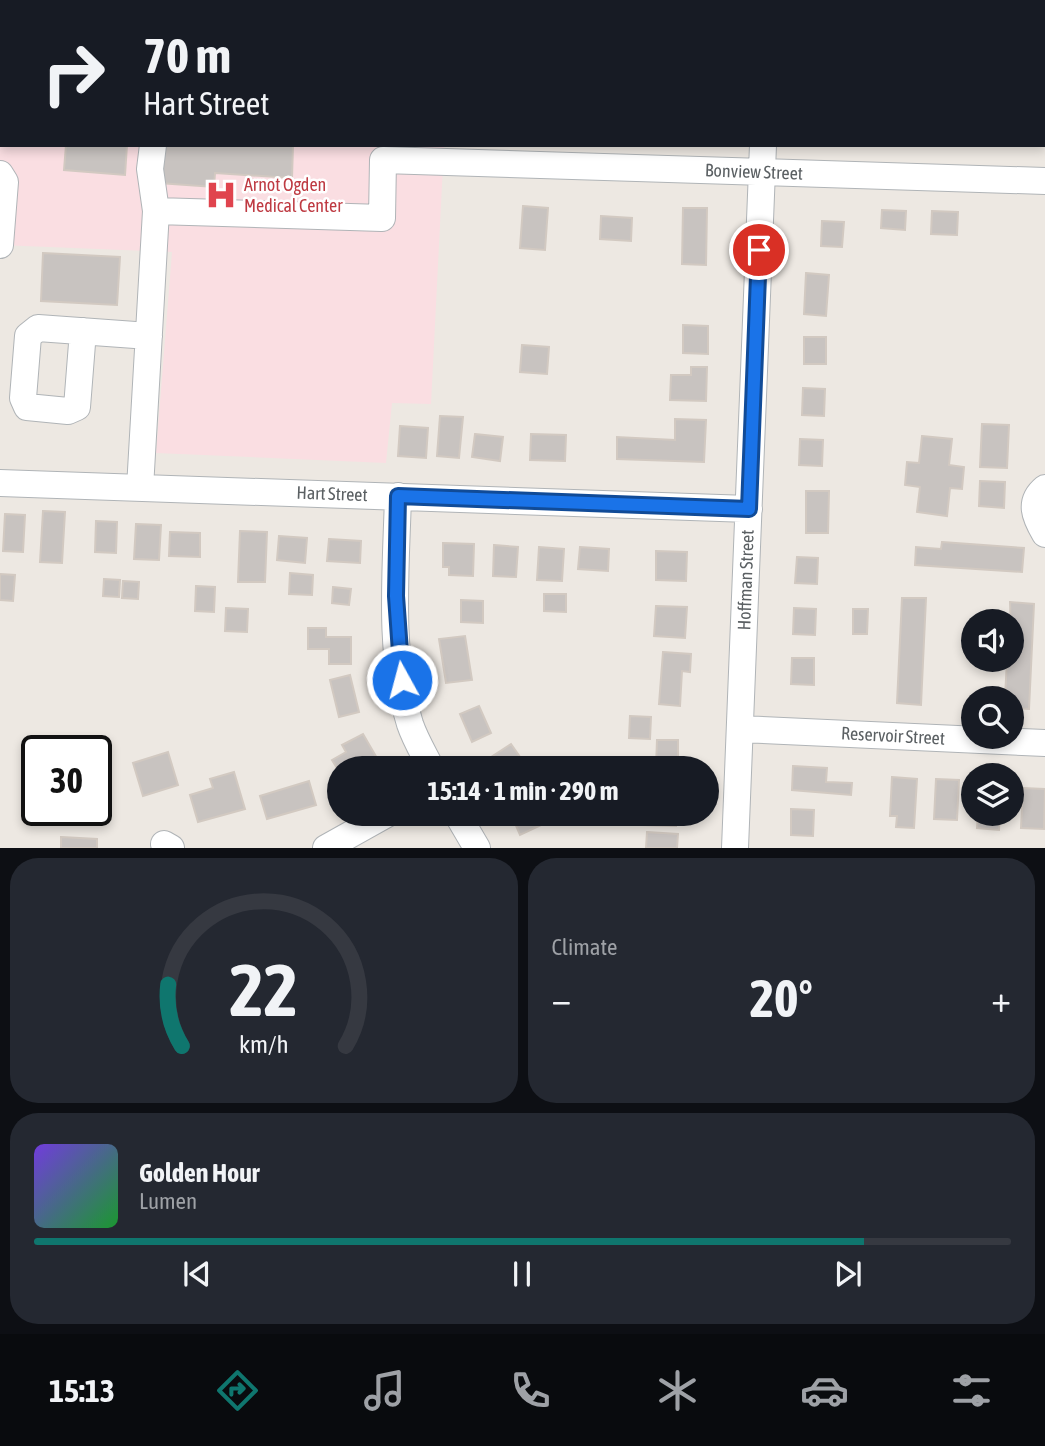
<!DOCTYPE html>
<html lang="en">
<head>
<meta charset="utf-8">
<style>
	body { margin:0; font-family:"Asap Condensed",sans-serif; background:#242831; color:#f1f3f6; height:100vh; display:flex; flex-direction:column; font-size:26px; white-space:nowrap }
	* { box-sizing:border-box; margin:0 }
	p { font-size:23px; color:#9ea1a6 }
	.icon { flex:none; width:38px; height:38px; fill:none; stroke:currentColor; stroke-width:2; stroke-linecap:round; stroke-linejoin:round }
	.map { position:relative; height:848px; overflow:hidden }
	.sheet { display:flex; flex-direction:column; gap:10px; padding:10px; background:#0d0f14; flex:1 }
	.sheet>* { flex:none }
	.top-card { position:absolute; left:0px; top:0px; width:1046px; height:147px; box-shadow:0 4px 10px #0003; background:#171b24; color:#f1f3f6; overflow:hidden }
	.buttons { position:absolute; left:961px; top:609px; display:grid; gap:14px }
	.buttons a { display:grid; place-items:center; width:63px; height:63px; border-radius:50%; background:#171b24; box-shadow:0 4px 10px #0003; font-size:35px }
	.speed { position:absolute; left:21px; top:735px; display:flex; gap:14px; font-size:35px; font-weight:700; text-align:center }
	.speed>* { display:grid; place-content:center; width:91px; height:91px; border-radius:50%; background:#171b24; box-shadow:0 4px 10px #0003; line-height:1 }
	.speed .limit { border:4px solid #111; border-radius:10px; background:#fff; color:#111 }
	.pin { position:absolute; display:grid; place-items:center; width:60px; height:60px; color:#fff; margin:-30px; border:4px solid #fff; border-radius:50%; box-shadow:0 2px 7px #0007 }
	.me { position:absolute; width:77px; margin:-38px; rotate:353deg; stroke-linejoin:round; filter:drop-shadow(0 0 5px #0008) }
	.turn { display:flex; align-items:center; gap:24px; height:147px; padding:0 28px; font-size:32px }
	.turn .icon { width:91px; height:91px; stroke-width:2.5 }
	.turn b { display:block; font-size:49px; line-height:60px }
	.big { font-size:52px; font-weight:700; line-height:1.1 }
	.sheet .card { flex:1; display:flex; flex-direction:column; justify-content:center; gap:10px; min-width:0; padding:0 24px; border-radius:28px; background:#242831 }
	.sheet .dial { align-items:center; gap:0 }
	.dial svg { height:182px; overflow:visible; fill:none; stroke:#363941; stroke-width:7; stroke-linecap:round; text-anchor:middle }
	.dial text { fill:#f1f3f6; stroke:none }
	.song { display:flex; align-items:center; gap:21px }
	.cover { width:84px; height:84px; border-radius:10px; background:linear-gradient(135deg,hsl(260 70% 55%),hsl(130 70% 35%)) }
	.played { height:7px; border-radius:4px; background:linear-gradient(90deg,#0f766e 85%,#363941 85%) }
	.keys { display:flex; justify-content:space-around; direction:ltr }
	.heat { display:flex; justify-content:space-between; align-items:center; font-size:38px; direction:ltr }
	.sheet .tiles { flex:1; display:grid; gap:10px; grid-template-columns:1fr 1fr }
	.card:last-child { grid-column:span 2 }
	.trip { position:absolute; left:327px; top:756px; width:392px; height:70px; border-radius:35px; background:#171b24; box-shadow:0 4px 10px #0003; font-weight:700; line-height:70px; text-align:center }
	.menu { display:flex; height:112px; justify-content:space-around; align-items:center; background:#090b0e; color:#9ea1a6 }
	.menu .icon { width:49px; height:49px }
	.menu .current { color:#0f766e }
	.menu b { font-size:32px; color:#f1f3f6 }
	.map>svg:first-child { display:block }
	.medical { fill:#fadee2 }
	.building { fill:#c8c3c0; stroke:#d2c9c1; stroke-width:2 }
	.lines { fill:none; stroke-linecap:round; stroke-linejoin:round }
	.minor-casing { stroke:#b0b4b7; stroke-width:28 }
	.minor { stroke:#fff; stroke-width:26 }
	.route-casing { stroke:#114b97; stroke-width:18 }
	.route { stroke:#1a73e8; stroke-width:12 }
	.labels { text-anchor:middle; stroke-width:5; stroke-linejoin:round; paint-order:stroke }
	.street-label { font-size:18px; fill:#5b6063; stroke:#fff }
	.health-label { font-size:18px; fill:#be3a42; stroke:#fff; text-anchor:start }
</style>
</head>
<body>
<div class="map">
<svg width="1045" height="848" viewBox="0 0 1045 848">
	<rect width="100%" height="100%" fill="#ede8e2"/>
	<path class="medical" d="M0 0H452L2 2V145H444L431 404 392 403 386 463 156 453 172 252 0 245Z"/>
	<path class="building" d="M228 0 242 1 341 0 228 2Z
		M66 145H127L125 175 64 170Z
		M160 145H293L292 178 215 173 214 187 159 183Z
		M523 206 548 208 545 250 520 248Z
		M683 208H707L706 265 682 264Z
		M882 210 906 211 905 230 881 228Z
		M932 211 958 212 957 235 931 234Z
		M601 216 632 218 631 241 600 239Z
		M822 221 844 222 842 247 821 246Z
		M43 253 120 257 117 305 41 301Z
		M806 273 829 275 826 316 804 314Z
		M683 325 708 326V354L683 353Z
		M804 337H826V364H804Z
		M522 345 549 347 547 374 520 372Z
		M691 367H707L706 401 670 400 671 375H691Z
		M803 388 825 389 824 416 802 415Z
		M440 416 463 417 459 458 437 456Z
		M675 419 706 420 704 462 617 459V437L675 440Z
		M982 424 1009 425 1007 468 980 467Z
		M400 426 428 428 426 458 398 456Z
		M475 434 503 437 500 461 472 457Z
		M531 434 566 435 565 461 530 460Z
		M922 436 952 439 949 465 964 467 962 489 950 488 947 516 917 512 920 487 905 485 907 462 919 463Z
		M800 439 823 440 822 466 799 465Z
		M980 481 1005 482 1004 508 979 506Z
		M806 491H829L828 533H806Z
		M43 511 65 512 62 563 40 562Z
		M5 514 25 515 23 552 3 551Z
		M96 521 117 522 116 553 95 552Z
		M136 524 161 525 159 560 134 559Z
		M240 531 267 532 265 582H238Z
		M170 532 200 533V557L169 556Z
		M279 536 307 538 305 563 277 560Z
		M329 539 361 541 360 563 327 561Z
		M942 542 1024 548 1022 572 915 565 916 547 941 549Z
		M443 543 474 544 473 576 449 575V567H443Z
		M494 545 518 547 516 577 493 576Z
		M539 547 564 549 562 581 537 580Z
		M580 547 609 549 608 571 578 569Z
		M656 551 687 552 686 581 656 580Z
		M797 557 818 558 817 584 795 583Z
		M290 573 313 575 312 595 289 594Z
		M0 574 15 575 13 601 0 600Z
		M104 579 120 580 119 597 103 596Z
		M123 581 139 582 138 599 122 598Z
		M196 586 215 587 214 612 195 611Z
		M333 587 351 589 349 605 332 603Z
		M544 594H566V612L544 611Z
		M902 598H926L921 705 897 703Z
		M461 600 483 601V623L461 622Z
		M1010 602 1034 604 1029 709 1012 708V698H1005L1007 660H1012Z
		M656 606 687 607 685 638 654 636Z
		M226 608 248 609 247 632 225 631Z
		M794 608 816 609 815 635 793 634Z
		M853 609H868L867 634H853Z
		M308 628H326V637H351V664H329V649H308Z
		M465 636 472 680 446 683 439 639Z
		M663 652 691 654 690 672 682 671 680 706 659 704Z
		M792 658H814V685L791 684Z
		M350 675 359 712 339 717 330 680Z
		M479 706 491 733 472 742 460 714Z
		M630 716 651 717 650 739 629 738Z
		M363 734 381 765 364 768 360 762 350 768H340V773L332 760 346 752 342 745Z
		M657 740H678V767H656Z
		M511 744 525 764 519 768H486L482 763Z
		M168 752 178 785 143 796 133 763Z
		M793 766 827 768 826 782 852 783 851 795 792 790Z
		M234 772 245 809 198 822 190 795 213 788 210 779Z
		M96 776 107 783 96 799Z
		M892 777 917 779 914 828 896 827 897 816H890Z
		M936 779 959 780 957 820 934 819Z
		M309 781 316 805 267 819 260 796Z
		M1023 788 1045 789 1044 829 1021 828Z
		M791 809 814 810 813 836 791 835Z
		M511 814H556L558 817 520 835Z
		M640 814H676V826L640 825Z
		M978 814H1000L999 830 977 828Z
		M647 832 678 834 677 848H646Z
		M61 837 97 839V848H61Z"/>
	<g class="lines">
		<defs>
			<path id="minor" d="M188 2V0
				M417 2V0
				M473 2V0
				M768 2V0
				M153 145 150 169 156 211
				M0 174 5 182 0 245
				M83 331 77 407 68 411 27 407 23 398 28 336 38 328 149 336
				M0 483 749 509
				M140 488 156 211 382 218 383 160 1045 181
				M1045 488C1028 502 1035 517 1045 534
				M398 496C396 571 388 652 410 724 415 739 424 754 431 768
				M740 729 1045 743
				M457 814 477 848
				M164 844 171 848
				M326 848 387 814
				M735 848 763 145"/>
		</defs>
		<use href="#minor" class="minor-casing"/>
		<use href="#minor" class="minor"/>
	</g>
	<g class="lines">
		<defs>
			<path id="route" d="M402 680 396 596 398 496 749 509 759 250"/>
		</defs>
		<use href="#route" class="route-casing"/>
		<use href="#route" class="route"/>
	</g>
	<defs>
		<symbol id="hospital-bare" viewBox="-9 -9 18 18"><path d="M-5-5h3v3.5h4V-5h3V5h-3V1.5h-4V5h-3Z" fill="#e0444e" stroke="#fff" stroke-width="2.5" paint-order="stroke"/></symbol>
	</defs>
	<g fill-rule="evenodd">
		<use href="#hospital-bare" x="199" y="173" width="44" height="44"/>
	</g>
	<g class="labels">
		<g class="street-label">
			<text transform="translate(754 172) rotate(2)" y="6">Bonview Street</text>
			<text transform="translate(332 494) rotate(2)" y="6">Hart Street</text>
			<text transform="translate(746 580) rotate(-88)" y="6">Hoffman Street</text>
			<text transform="translate(893 736) rotate(3)" y="6">Reservoir Street</text>
		</g>
		<g class="health-label">
			<text x="244" y="191">Arnot Ogden<tspan x="244" dy="21">Medical Center</tspan></text>
		</g>
	</g>
</svg>
<div class="buttons">
<a><svg class="icon" aria-label="sound" viewBox="0 0 24 24"><path d="M4 9h4l5-4v14l-5-4H4zM17 9q2 3 0 6"/></svg></a>
<a><svg class="icon" aria-label="search" viewBox="0 0 24 24"><circle cx="10" cy="10" r="6"/><path d="M15 15l6 6"/></svg></a>
<a><svg class="icon" aria-label="layers" viewBox="0 0 24 24"><path d="M12 4l9 5-9 5-9-5zM3 14l9 5 9-5"/></svg></a>
</div>
<div class="speed"><div class="limit">30</div></div>
<div class="pin" style="left:759px;top:250px;background:#d93025"><svg class="icon" aria-label="arrive" viewBox="0 0 24 24"><path d="M6 21V4h12l-3 4 3 4H6"/></svg></div>
<svg class="me" style="left:402px;top:680px" viewBox="-20 -20 40 40"><circle r="17" fill="#1a73e8" stroke="#fff" stroke-width="3"/><path d="M0-11L8 9 0 5-8 9z" fill="#fff"/></svg>
<div class="trip">15:14 · 1 min · 290 m</div>
<div class="top-card">
<div class="turn"><svg class="icon" aria-label="right" viewBox="0 0 24 24"><path d="M7 20v-9h11M14 6l5 5-5 5"/></svg><div><b>70 m</b>Hart Street</div></div>
</div>
</div>
<section class="sheet">
<div class="tiles">
<div class="card dial"><svg viewBox="0 0 100 80">
<path d="M14 69A42 42 0 1 1 86 69"/>
<path d="M14 69A42 42 0 0 1 8 42" stroke="#0f766e"/>
<text x="50" y="56" font-size="32" font-weight="700">22</text>
<text x="50" y="72" font-size="11">km/h</text>
</svg></div>
<div class="card"><p>Climate</p>
<div class="heat"><a>−</a><b class="big">20°</b><a>+</a></div>
</div>
<div class="card">
<div class="song"><i class="cover"></i><div><b>Golden Hour</b><p>Lumen</p></div></div>
<div class="played"></div>
<div class="keys"><svg class="icon" aria-label="previous" viewBox="0 0 24 24"><path d="M18 5L8 12l10 7zM5 5v14"/></svg><svg class="icon" aria-label="pause" viewBox="0 0 24 24"><path d="M8 5v14M16 5v14"/></svg><svg class="icon" aria-label="next" viewBox="0 0 24 24"><path d="M6 5l10 7-10 7zM19 5v14"/></svg></div>
</div>
</div>
</section>
<nav class="menu">
<b>15:13</b>
<svg class="icon current" aria-label="directions" viewBox="0 0 24 24"><path d="M12 3l9 9-9 9-9-9zM9 14v-3h6M13 9l2 2-2 2"/></svg>
<svg class="icon" aria-label="music" viewBox="0 0 24 24"><path d="M9 18V5l10-2v13"/><circle cx="6" cy="18" r="3"/><circle cx="16" cy="16" r="3"/></svg>
<svg class="icon" aria-label="phone" viewBox="0 0 24 24"><path d="M5 4h4l2 5-3 2q2 4 5 5l2-3 5 2v4C11 20 4 13 5 4z"/></svg>
<svg class="icon" aria-label="climate" viewBox="0 0 24 24"><path d="M12 3v18M4 7l16 10M4 17L20 7"/></svg>
<svg class="icon" aria-label="car" viewBox="0 0 24 24"><path d="M5 17H2v-5l4-1 3-4h7l3 4 3 1v5h-3M9 17h6M6 11h13"/><circle cx="7" cy="17" r="2"/><circle cx="17" cy="17" r="2"/></svg>
<svg class="icon" aria-label="filters" viewBox="0 0 24 24"><path d="M4 7h16M4 17h16"/><circle cx="9" cy="7" r="2"/><circle cx="15" cy="17" r="2"/></svg>
</nav>
</body>
</html>
